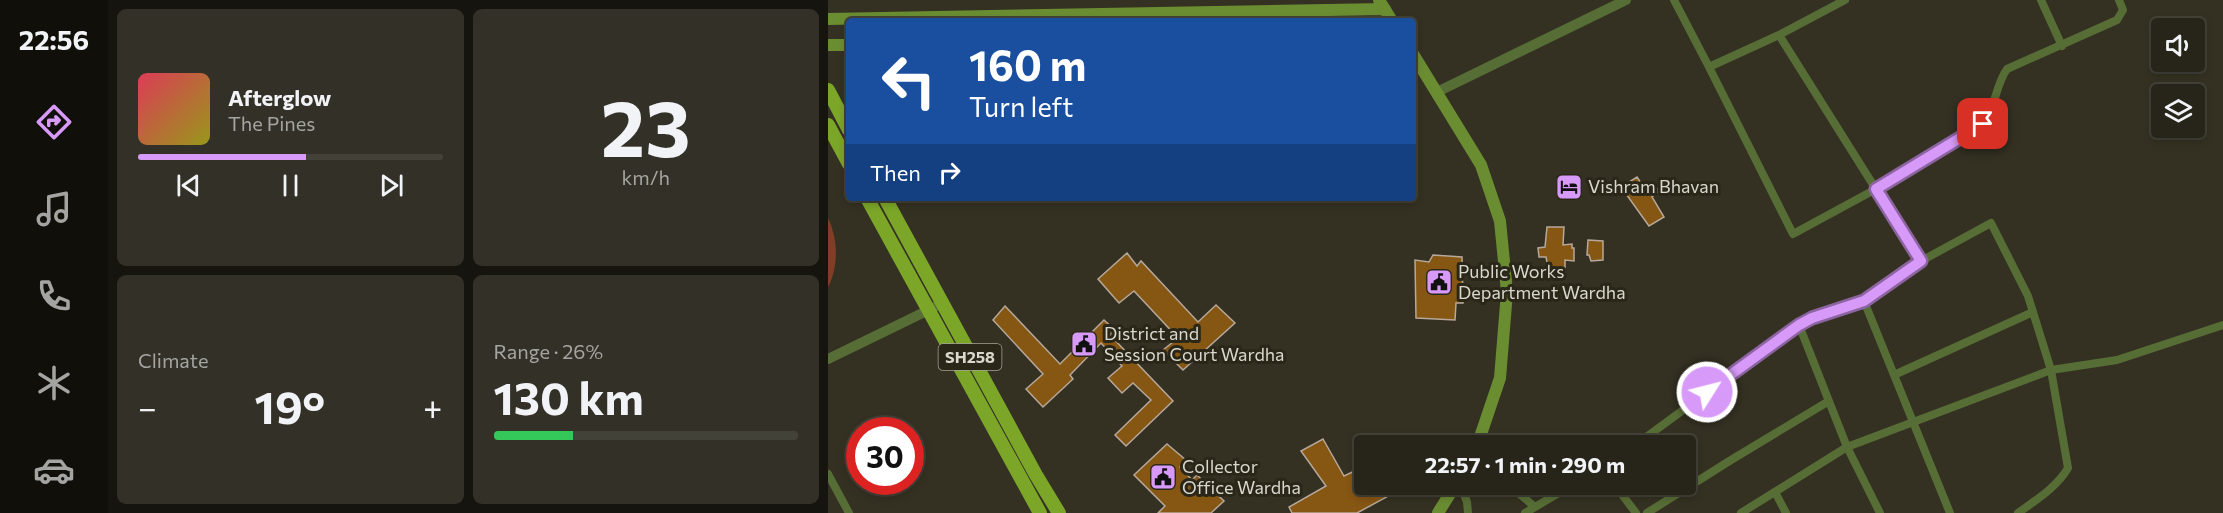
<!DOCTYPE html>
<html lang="en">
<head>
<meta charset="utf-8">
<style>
	body { margin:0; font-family:Commissioner,sans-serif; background:#333127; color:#f1f3f6; height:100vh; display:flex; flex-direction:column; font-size:22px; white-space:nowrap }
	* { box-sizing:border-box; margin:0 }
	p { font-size:20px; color:#a4a5a2 }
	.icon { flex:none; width:33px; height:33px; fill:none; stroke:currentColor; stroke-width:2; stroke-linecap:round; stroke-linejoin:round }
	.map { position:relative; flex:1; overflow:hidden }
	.sheet { display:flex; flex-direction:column; gap:9px; padding:9px; background:#15140e; width:720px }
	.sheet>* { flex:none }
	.hud { position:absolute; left:18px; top:18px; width:570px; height:183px; border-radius:6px; box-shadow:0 3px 9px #0003,0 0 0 2px #434239; background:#1a4fa0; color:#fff; overflow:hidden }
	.controls { position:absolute; left:1323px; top:18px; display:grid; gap:12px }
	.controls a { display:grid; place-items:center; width:54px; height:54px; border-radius:6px; background:#27251a; box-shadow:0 3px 9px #0003,0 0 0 2px #434239; font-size:30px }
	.speed { position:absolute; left:18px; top:417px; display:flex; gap:12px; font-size:30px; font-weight:700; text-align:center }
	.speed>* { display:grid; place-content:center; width:78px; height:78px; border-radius:50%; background:#27251a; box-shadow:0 3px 9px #0003,0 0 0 2px #434239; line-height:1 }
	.speed .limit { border:9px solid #d22; background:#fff; color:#111 }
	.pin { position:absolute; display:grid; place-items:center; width:51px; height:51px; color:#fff; margin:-26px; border-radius:12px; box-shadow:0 3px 9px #0006 }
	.me { position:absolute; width:66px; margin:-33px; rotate:54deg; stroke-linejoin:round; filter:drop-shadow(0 0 4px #0008) }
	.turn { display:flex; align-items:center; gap:21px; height:126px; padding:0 24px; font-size:27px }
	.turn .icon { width:78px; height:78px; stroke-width:2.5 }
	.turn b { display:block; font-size:42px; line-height:51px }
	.then { display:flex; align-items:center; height:57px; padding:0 24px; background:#0003; gap:12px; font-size:22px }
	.big { font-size:45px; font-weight:700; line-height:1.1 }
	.sheet .widget { flex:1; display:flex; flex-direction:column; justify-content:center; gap:9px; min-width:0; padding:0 21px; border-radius:9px; background:#333127 }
	.sheet .dial { align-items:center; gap:0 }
	.dial b { font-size:78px; line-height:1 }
	.song { display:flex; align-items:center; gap:18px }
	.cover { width:72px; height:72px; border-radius:9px; background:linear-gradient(135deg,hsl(350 70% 55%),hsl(60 70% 35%)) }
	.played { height:6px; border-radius:3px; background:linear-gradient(90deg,#d89af8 55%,#434239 55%) }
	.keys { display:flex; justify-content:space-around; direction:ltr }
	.heat { display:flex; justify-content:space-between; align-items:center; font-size:33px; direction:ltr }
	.charge { height:9px; border-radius:4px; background:linear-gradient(90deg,#34c759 26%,#434239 0) }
	.sheet .tiles { flex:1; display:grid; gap:9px; grid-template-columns:repeat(2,1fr) }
	.trip { position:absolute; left:526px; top:435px; width:342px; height:60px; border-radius:6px; background:#27251a; box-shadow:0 3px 9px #0003,0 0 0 2px #434239; font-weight:700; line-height:60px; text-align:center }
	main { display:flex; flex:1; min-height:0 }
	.tabs { display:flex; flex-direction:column; width:108px; justify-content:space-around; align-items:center; background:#100f0a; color:#a4a5a2 }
	.tabs .icon { width:42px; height:42px }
	.tabs .active { color:#d89af8 }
	.tabs b { font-size:27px; color:#f1f3f6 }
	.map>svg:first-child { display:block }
	.green { fill:#813e26 }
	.building { fill:#865613; stroke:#b6a89a; stroke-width:1.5 }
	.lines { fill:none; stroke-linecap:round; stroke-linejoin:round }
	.minor { stroke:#576d36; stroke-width:8 }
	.tertiary { stroke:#576d36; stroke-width:10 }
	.secondary { stroke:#6b8d32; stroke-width:12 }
	.primary { stroke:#7ba628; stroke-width:14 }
	.route-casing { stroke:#8c64a1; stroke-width:15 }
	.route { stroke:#d89af8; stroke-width:10 }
	.labels { text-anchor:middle; stroke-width:6; stroke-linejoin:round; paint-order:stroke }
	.shield { fill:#2a2718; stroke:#a4a297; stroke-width:1.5 }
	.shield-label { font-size:16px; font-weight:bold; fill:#d9d7ce }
	.poi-label { font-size:18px; fill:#d9d7ce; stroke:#2a2718; text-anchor:start }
</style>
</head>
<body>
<main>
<nav class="tabs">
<b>22:56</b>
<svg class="icon active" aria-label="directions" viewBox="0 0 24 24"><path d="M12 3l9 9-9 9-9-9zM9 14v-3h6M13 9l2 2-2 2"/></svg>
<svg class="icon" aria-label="music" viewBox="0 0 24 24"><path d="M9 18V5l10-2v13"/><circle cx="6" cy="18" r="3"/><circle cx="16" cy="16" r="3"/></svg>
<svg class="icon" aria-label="phone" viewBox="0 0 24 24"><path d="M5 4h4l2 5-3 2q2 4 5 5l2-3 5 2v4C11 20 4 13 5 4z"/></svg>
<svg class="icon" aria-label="climate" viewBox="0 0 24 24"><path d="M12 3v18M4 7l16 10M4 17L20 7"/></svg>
<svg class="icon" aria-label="car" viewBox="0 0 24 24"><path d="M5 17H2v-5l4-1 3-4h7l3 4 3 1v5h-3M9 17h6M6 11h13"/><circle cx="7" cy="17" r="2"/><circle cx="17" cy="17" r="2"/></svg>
</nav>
<section class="sheet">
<div class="tiles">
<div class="widget">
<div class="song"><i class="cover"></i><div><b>Afterglow</b><p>The Pines</p></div></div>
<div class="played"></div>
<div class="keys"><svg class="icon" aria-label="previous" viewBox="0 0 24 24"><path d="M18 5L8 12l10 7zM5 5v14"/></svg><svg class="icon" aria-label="pause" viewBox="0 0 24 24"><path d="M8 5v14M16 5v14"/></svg><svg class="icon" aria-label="next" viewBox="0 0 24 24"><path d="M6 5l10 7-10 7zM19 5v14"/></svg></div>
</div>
<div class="widget dial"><b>23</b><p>km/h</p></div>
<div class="widget"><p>Climate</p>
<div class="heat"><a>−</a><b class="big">19°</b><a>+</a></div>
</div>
<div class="widget"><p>Range · 26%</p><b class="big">130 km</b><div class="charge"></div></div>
</div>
</section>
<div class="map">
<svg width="1395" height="513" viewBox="0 0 1395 513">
	<rect width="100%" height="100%" fill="#343122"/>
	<path class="green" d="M0 218C10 239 11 266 0 287Z"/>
	<path class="building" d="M809 177 817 189 825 183 831 191 824 197 836 217 821 226 793 187Z
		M719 227H736L735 245 744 244V248H746V261L737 260V271L721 273 718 257H711L710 248 717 247Z
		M760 240 775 241V260L763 261 761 255H759Z
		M299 253 309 266 313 261 370 322 388 305 407 323 355 370 335 350 350 338 306 291 291 303 270 279Z
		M605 255 634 257 635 303H628L627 320 588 318 587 260 601 262Z
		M177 306 232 364 276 320 287 330 282 335 345 401 298 446 287 435 323 400 305 383 294 393 280 378 294 366 273 343 242 375 245 379 215 407 198 389 215 374 165 320Z
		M495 439 516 476 537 466V484H562L566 493 529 513H464L461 507 498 486 473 451Z
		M339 444 359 461 352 467 364 480 369 475 396 501 383 513H330L337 506 306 475Z"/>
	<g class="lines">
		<path class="minor" d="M846 0 881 67
			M1017 0 951 35 1093 261
			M1213 0 1234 46
			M951 35 881 67 965 234 1048 189 1155 124C1168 107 1167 86 1179 69L1289 20 1295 10 1291 0
			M1036 301 1122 513
			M1066 375 1205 312
			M806 446 971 325 984 318 1036 301 1093 261 1163 223 1200 296 1223 370 1240 468C1229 487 1208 500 1190 513
			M0 474 21 513
			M632 484 639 502 640 513
			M680 484 707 507 746 484
			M786 484 808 513
			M947 492 958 513
			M697 513 707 507
			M819 513 903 460 1001 401
			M913 513 1019 447 971 325
			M1052 513 1019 447 1223 370 1289 360 1395 325"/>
		<path class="tertiary" d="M609 92 798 0
			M0 359 113 304"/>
		<path class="secondary" d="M551 0 564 21
			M0 19 557 9
			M0 45H21
			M585 54 653 165 672 221 679 292 672 378 649 446
			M610 513 628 484"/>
		<path class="primary" d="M0 90 21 130
			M0 125 21 164
			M39 198 212 513
			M57 198 208 475 231 513"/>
	</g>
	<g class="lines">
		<defs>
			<path id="route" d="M879 392 971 325 984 318 1036 301 1093 261 1048 189 1155 124"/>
		</defs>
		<use href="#route" class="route-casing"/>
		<use href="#route" class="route"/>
	</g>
	<defs>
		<symbol id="hotel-square" viewBox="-11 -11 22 22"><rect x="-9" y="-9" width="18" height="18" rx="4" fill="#d89af8" stroke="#2a2718"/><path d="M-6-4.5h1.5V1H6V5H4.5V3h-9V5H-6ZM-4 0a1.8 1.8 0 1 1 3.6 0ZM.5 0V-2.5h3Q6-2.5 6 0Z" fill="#111"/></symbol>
		<symbol id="civic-square" viewBox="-11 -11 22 22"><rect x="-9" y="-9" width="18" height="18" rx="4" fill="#d89af8" stroke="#2a2718"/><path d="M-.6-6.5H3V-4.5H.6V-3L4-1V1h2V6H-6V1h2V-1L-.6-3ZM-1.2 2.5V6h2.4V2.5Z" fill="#111"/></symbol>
	</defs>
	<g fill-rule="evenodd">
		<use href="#hotel-square" x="726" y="172" width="30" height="30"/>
		<use href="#civic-square" x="596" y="267" width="30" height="30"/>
		<use href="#civic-square" x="241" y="329" width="30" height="30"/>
		<use href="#civic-square" x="320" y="462" width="30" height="30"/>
	</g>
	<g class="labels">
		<rect class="shield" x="110.5" y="344" width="63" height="26" rx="4.5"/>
		<g class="shield-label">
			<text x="142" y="363">SH258</text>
		</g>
		<g class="poi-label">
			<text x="760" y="193">Vishram Bhavan</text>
			<text x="630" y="278">Public Works<tspan x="630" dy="21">Department Wardha</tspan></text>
			<text x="276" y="340">District and<tspan x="276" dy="21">Session Court Wardha</tspan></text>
			<text x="354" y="473">Collector<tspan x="354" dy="21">Office Wardha</tspan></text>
		</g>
	</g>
</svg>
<div class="controls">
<a><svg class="icon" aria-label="sound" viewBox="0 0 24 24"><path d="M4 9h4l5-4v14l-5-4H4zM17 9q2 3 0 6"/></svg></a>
<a><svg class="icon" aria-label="layers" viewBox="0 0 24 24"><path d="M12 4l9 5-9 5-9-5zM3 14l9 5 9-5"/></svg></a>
</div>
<div class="speed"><div class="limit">30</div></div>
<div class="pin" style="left:1155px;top:124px;background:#d93025"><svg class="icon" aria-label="arrive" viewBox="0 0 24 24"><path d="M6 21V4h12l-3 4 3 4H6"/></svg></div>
<svg class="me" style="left:879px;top:392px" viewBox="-20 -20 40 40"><circle r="17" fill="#d89af8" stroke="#fff" stroke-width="3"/><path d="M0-11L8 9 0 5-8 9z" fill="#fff"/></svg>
<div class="trip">22:57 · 1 min · 290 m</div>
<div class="hud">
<div class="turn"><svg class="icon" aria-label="left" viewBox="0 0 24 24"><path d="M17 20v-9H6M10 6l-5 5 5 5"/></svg><div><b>160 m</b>Turn left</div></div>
<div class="then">Then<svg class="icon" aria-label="right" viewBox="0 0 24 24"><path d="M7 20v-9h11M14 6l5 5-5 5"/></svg></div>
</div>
</div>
</main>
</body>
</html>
